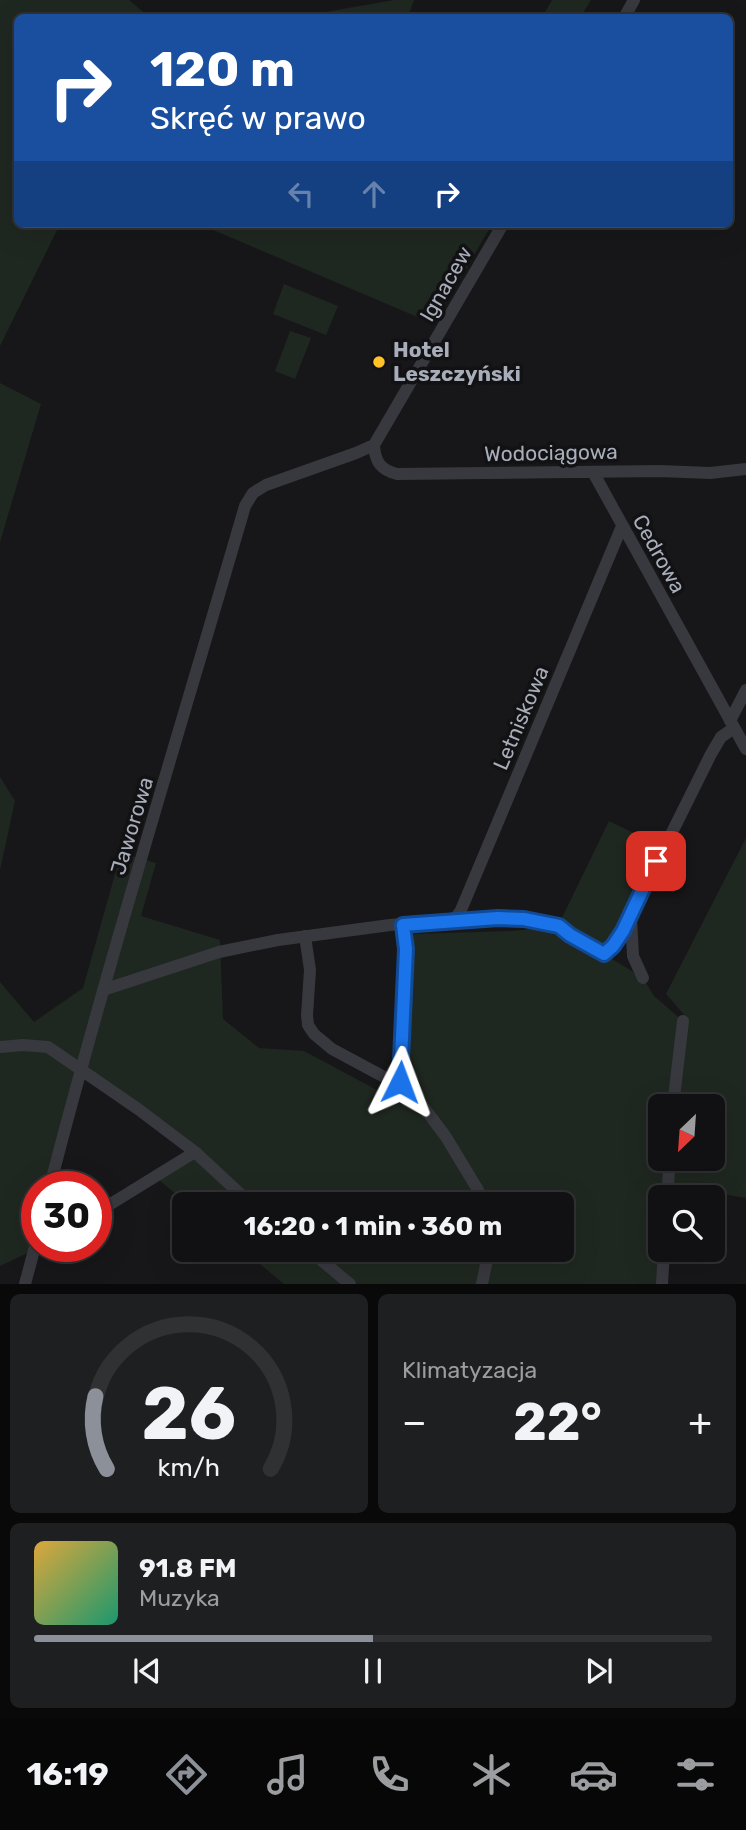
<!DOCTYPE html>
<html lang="pl">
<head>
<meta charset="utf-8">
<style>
	body { margin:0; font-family:Rubik,sans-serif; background:#1e1f21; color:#f1f3f6; height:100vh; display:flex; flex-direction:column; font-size:26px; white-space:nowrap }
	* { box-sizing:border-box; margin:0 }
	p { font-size:23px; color:#9c9da0 }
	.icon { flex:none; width:38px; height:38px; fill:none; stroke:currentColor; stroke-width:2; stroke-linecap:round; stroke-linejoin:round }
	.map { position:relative; height:1284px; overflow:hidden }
	.details { display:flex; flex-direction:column; gap:10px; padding:10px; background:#09090a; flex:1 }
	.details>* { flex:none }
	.guide { position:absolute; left:14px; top:14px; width:719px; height:214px; border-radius:10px; box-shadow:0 7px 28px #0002,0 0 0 2px #303133; background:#1a4fa0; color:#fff; overflow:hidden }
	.needle { width:46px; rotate:205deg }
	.tools { position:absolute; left:648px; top:1094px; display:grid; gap:14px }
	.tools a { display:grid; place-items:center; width:77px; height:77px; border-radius:10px; background:#111113; box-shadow:0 7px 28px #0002,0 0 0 2px #303133; font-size:35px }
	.speed { position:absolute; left:21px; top:1171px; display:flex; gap:14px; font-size:35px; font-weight:700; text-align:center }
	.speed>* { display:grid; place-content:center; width:91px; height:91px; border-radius:50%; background:#111113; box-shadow:0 7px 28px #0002,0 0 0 2px #303133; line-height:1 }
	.speed .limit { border:10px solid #d22; background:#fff; color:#111 }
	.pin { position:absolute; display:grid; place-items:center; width:60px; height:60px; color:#fff; margin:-30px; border-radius:14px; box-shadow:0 4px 10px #0006 }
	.me { position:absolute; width:77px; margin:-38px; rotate:3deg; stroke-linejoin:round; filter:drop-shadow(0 0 5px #0008) }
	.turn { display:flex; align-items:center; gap:24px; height:147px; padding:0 21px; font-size:32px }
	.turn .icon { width:91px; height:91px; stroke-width:2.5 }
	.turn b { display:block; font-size:49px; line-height:60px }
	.lanes { display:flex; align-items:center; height:66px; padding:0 21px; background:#0003; justify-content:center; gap:35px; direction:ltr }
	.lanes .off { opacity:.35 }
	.big { font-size:52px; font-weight:700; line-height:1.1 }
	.details .card { flex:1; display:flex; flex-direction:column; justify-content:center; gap:10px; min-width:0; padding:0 24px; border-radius:10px; background:#1e1f21 }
	.details .dial { align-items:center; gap:0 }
	.dial svg { height:182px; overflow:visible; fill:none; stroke:#303133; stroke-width:7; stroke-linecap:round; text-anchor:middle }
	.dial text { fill:#f1f3f6; stroke:none }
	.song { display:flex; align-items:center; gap:21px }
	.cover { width:84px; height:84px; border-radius:10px; background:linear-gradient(135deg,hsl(40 70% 55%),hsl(160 70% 35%)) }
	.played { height:7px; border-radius:4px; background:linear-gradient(90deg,#8c9099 50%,#303133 50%) }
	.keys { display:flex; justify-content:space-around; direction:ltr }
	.heat { display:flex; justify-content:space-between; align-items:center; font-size:38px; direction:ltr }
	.details .tiles { flex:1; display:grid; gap:10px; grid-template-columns:1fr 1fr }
	.card:last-child { grid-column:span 2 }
	.trip { position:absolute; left:172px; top:1192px; width:402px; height:70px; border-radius:10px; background:#111113; box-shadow:0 7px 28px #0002,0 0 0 2px #303133; font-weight:700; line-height:70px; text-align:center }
	.dock { display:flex; height:112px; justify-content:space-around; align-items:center; background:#070708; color:#9c9da0 }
	.dock .icon { width:49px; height:49px }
	.dock .selected { color:#8c9099 }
	.dock b { font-size:32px; color:#f1f3f6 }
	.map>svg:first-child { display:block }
	.green { fill:#1f2820; fill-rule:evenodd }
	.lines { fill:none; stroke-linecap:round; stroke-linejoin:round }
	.minor { stroke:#38383f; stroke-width:12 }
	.route-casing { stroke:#114b97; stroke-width:18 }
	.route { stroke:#1a73e8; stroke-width:12 }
	.poi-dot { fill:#ffc329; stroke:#121214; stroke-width:2.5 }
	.labels { text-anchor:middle; stroke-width:7; stroke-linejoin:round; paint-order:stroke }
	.street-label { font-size:21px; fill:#a8adba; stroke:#121214 }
	.poi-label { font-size:21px; font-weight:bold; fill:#a8adba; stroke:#121214; text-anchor:start }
</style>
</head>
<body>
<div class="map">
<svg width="746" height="1284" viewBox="0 0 746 1284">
	<rect width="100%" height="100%" fill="#171719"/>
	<path class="green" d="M0 0H129L149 17 18 18V224H60L0 346Z
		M394 0H414L408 17H297Z
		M552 0H591L580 18 553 17 545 12Z
		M199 224H492L434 324Z
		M284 284 338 306 326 335 273 314Z
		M290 331 311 338 295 379 275 371Z
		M0 383 41 404 0 542Z
		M0 777 15 801 0 870Z
		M609 821 656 844 604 954 643 978 654 996 683 1021 687 1018 666 994 746 838V1198L669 1185V1197H660V1250L664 1284H284L243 1250H562V1204H188L154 1176 195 1152 81 1069 50 1186H37V1239L34 1250 0 1266V982L34 1022 83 988 121 853 156 863 141 916 220 940 223 1019 259 1048 304 1051 390 1097 405 1079 414 934 512 931 558 926ZM660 1106H712V1158H660Z"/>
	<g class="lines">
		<path class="minor" d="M624 18 634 0
			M374 445C375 462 381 470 397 474L660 471 710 473 746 469
			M593 472 746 749
			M730 721 746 690
			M631 918 633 956 643 978
			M451 920 457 916 461 910 622 526
			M305 936 310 970 307 1015 308 1025 314 1034 332 1049 386 1078 408 1086 446 1137 478 1190 483 1204
			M103 990 219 952 278 940 390 925 451 920 509 918 559 927 570 935 604 954 613 946 623 931 711 754 721 737 734 728
			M0 1047 23 1045 48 1047 138 1109 195 1152 251 1204
			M400 1082 406 949 403 925
			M673 1106 683 1021
			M50 1186C109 958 179 733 245 506L253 493 266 485 356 453 374 445 503 224
			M667 1197 670 1158
			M96 1213 195 1152
			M309 1250 350 1284
			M25 1284 37 1239
			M482 1284 489 1250
			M662 1284 664 1250"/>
	</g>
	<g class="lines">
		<defs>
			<path id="route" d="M400 1082 406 949 403 925 498 918 524 919 559 926 570 935 604 954 613 946 623 931 656 861"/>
		</defs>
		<use href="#route" class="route-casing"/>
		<use href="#route" class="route"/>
	</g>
	<circle class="poi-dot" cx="379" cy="362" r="7"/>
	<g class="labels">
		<g class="street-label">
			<text transform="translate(446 284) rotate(-60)" y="7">Ignacew</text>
			<text transform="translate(551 453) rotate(-1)" y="7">Wodociągowa</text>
			<text transform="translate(659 554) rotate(61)" y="7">Cedrowa</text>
			<text transform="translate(521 718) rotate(-67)" y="7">Letniskowa</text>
			<text transform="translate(132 826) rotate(-73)" y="7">Jaworowa</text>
		</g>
		<g class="poi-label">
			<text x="393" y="357">Hotel<tspan x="393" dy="24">Leszczyński</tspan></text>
		</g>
	</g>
</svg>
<div class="tools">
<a><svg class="needle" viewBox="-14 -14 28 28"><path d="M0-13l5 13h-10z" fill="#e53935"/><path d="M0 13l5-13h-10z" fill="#9c9da0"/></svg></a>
<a><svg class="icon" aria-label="search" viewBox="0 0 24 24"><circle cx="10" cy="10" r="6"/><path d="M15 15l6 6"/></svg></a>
</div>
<div class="speed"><div class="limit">30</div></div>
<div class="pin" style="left:656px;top:861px;background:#d93025"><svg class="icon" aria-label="arrive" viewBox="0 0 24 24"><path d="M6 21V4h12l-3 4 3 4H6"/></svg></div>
<svg class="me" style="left:400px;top:1082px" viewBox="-20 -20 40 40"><path d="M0-17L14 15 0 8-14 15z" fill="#1a73e8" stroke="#fff" stroke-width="4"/></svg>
<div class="trip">16:20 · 1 min · 360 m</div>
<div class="guide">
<div class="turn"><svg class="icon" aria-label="right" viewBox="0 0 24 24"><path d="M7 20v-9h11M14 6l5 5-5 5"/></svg><div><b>120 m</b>Skręć w prawo</div></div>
<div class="lanes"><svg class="icon off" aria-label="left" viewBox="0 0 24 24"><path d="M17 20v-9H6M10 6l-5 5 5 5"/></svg><svg class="icon off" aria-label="ahead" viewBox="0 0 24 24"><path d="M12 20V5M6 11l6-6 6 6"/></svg><svg class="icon" aria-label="right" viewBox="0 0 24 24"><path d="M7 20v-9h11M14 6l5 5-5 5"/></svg></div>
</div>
</div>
<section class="details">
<div class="tiles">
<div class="card dial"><svg viewBox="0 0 100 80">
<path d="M14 69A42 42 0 1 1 86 69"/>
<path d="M14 69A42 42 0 0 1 9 37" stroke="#8c9099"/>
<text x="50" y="56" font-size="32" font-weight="700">26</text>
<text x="50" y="72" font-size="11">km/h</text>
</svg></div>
<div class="card"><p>Klimatyzacja</p>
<div class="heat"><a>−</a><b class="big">22°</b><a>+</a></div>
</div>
<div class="card">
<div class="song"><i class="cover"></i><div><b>91.8 FM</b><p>Muzyka</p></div></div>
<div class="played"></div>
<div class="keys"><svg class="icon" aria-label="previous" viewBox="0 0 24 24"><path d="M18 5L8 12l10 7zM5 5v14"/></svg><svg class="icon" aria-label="pause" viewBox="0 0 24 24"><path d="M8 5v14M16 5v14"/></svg><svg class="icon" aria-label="next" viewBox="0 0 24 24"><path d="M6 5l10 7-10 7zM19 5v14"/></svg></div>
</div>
</div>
</section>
<nav class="dock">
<b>16:19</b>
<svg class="icon selected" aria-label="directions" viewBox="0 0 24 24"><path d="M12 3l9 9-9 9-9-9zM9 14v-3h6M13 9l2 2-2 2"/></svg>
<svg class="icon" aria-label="music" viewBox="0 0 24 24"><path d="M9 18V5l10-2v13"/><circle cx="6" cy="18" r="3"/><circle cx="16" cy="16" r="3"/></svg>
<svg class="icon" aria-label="phone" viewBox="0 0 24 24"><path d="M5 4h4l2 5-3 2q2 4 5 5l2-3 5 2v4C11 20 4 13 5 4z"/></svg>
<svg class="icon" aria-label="climate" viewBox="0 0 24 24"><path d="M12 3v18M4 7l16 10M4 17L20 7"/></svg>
<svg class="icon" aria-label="car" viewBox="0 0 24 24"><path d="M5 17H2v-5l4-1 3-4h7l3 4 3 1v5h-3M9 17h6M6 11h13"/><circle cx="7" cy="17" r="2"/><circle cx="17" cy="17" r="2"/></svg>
<svg class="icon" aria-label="filters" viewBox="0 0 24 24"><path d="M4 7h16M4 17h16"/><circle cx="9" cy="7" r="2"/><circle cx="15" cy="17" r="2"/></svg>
</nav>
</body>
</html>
